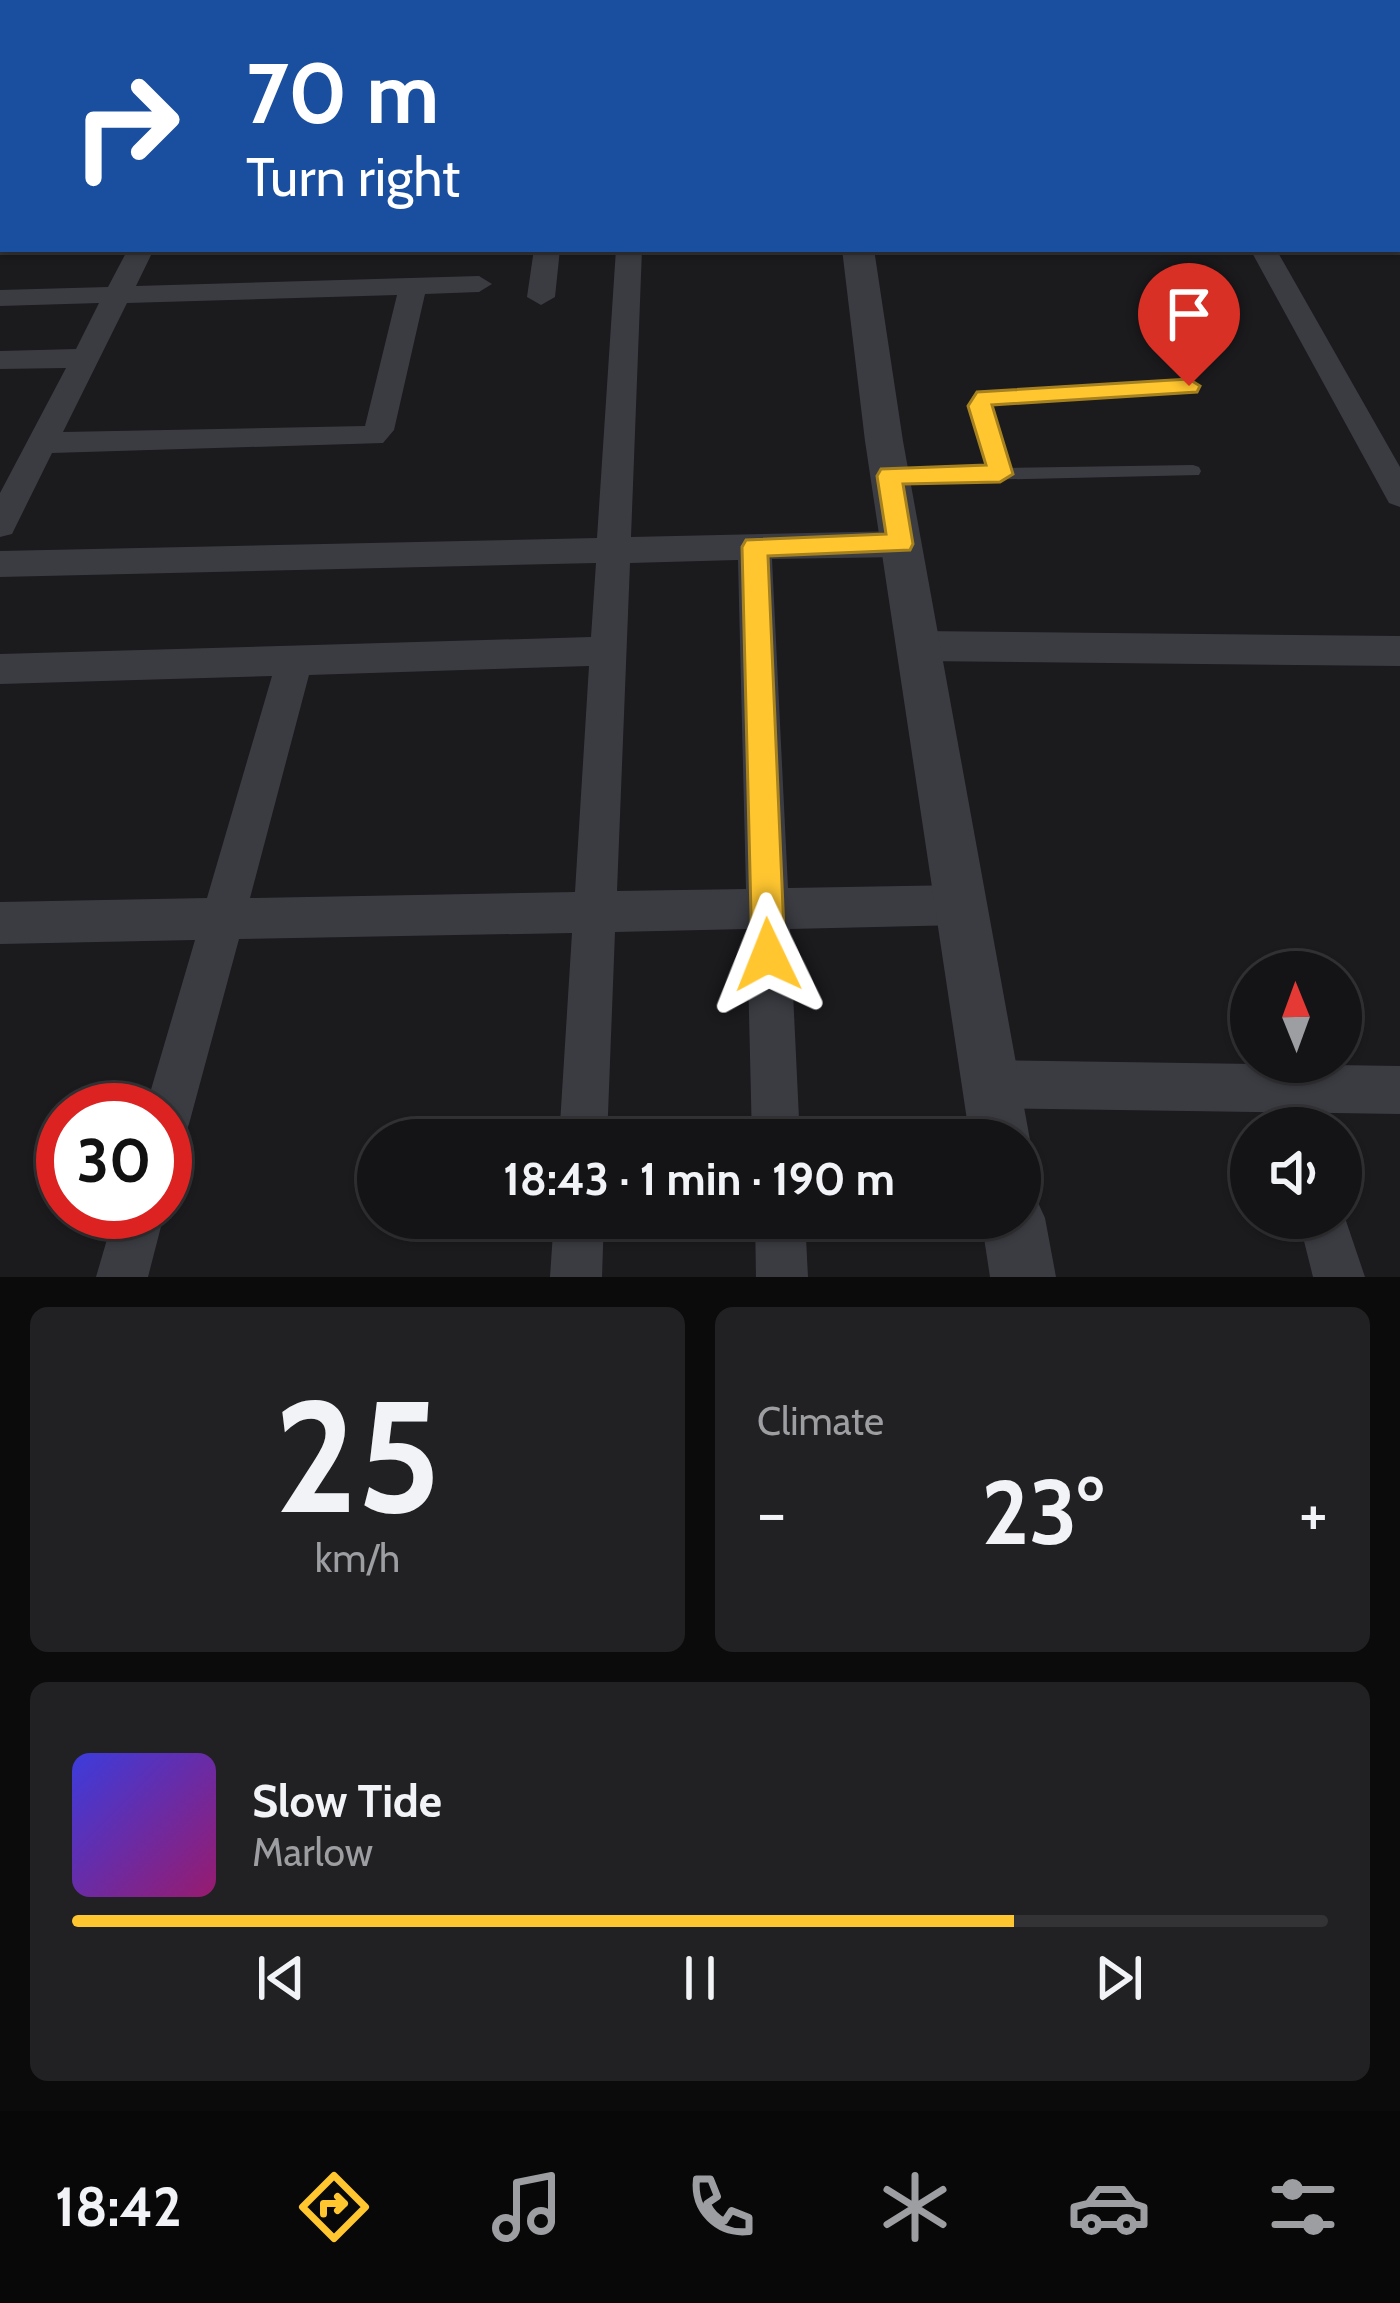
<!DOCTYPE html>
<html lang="en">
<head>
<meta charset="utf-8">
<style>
	body { margin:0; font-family:Cabin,sans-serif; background:#212123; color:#f1f3f6; height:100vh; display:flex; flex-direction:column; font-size:45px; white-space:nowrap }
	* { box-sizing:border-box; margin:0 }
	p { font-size:39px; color:#9d9ea1 }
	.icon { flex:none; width:66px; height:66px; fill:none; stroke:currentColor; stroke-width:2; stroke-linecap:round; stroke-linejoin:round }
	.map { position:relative; height:1277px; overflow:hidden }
	.side { display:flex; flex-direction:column; gap:30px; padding:30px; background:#0b0b0c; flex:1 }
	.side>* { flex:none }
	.hud { position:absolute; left:0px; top:0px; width:1401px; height:252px; box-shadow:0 3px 9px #0004,0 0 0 3px #333335; background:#1a4fa0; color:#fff; overflow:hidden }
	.needle { width:78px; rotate:359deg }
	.buttons { position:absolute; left:1230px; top:951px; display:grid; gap:24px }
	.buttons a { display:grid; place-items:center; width:132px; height:132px; border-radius:50%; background:#141416; box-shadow:0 3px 9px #0004,0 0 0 3px #333335; font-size:60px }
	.speed { position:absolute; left:36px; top:1083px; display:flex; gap:24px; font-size:60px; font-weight:700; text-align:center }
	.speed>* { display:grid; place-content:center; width:156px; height:156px; border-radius:50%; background:#141416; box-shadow:0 3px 9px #0004,0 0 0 3px #333335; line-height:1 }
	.speed .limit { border:18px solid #d22; background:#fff; color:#111 }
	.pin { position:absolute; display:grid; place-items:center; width:102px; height:102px; color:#fff; margin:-123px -51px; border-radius:50% 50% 50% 0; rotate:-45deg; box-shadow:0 0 12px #0007 }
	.pin .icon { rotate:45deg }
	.me { position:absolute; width:132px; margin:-66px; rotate:358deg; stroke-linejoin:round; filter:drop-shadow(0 0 9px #0008) }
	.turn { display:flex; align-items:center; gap:42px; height:252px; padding:0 48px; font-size:54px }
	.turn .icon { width:156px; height:156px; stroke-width:2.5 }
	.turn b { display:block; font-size:84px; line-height:102px }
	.big { font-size:90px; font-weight:800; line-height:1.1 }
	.side .widget { flex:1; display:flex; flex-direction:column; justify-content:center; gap:18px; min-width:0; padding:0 42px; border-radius:18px; background:#212123 }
	.side .dial { align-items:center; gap:0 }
	.dial b { font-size:156px; line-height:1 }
	.song { display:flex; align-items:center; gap:36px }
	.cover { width:144px; height:144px; border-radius:18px; background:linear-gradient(135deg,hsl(240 70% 55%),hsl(320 70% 35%)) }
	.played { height:12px; border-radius:6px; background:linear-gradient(90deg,#ffc630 75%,#333335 75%) }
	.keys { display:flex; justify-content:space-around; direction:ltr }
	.heat { display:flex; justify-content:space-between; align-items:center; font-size:66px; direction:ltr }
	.side .tiles { flex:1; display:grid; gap:30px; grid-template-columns:1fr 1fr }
	.widget:last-child { grid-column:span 2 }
	.trip { position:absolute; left:357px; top:1119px; width:684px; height:120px; border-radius:60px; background:#141416; box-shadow:0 3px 9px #0004,0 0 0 3px #333335; font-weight:800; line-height:120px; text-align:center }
	.tab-bar { display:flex; height:192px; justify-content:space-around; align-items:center; background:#080809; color:#9d9ea1 }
	.tab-bar .icon { width:84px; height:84px }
	.tab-bar .current { color:#ffc630 }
	.tab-bar b { font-size:54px; color:#f1f3f6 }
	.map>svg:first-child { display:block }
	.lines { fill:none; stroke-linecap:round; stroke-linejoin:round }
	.service { fill:#3b3c42; fill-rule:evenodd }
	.minor { fill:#3b3c42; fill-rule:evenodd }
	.tertiary { fill:#3b3c42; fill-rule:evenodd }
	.trunk { fill:#5f616b; fill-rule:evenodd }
	.route { fill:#ffc630; stroke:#a6811f; stroke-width:3 }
</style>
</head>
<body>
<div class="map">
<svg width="1400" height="1277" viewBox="0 0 1400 1277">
	<rect width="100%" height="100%" fill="#1b1a1d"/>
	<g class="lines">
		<path class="service" d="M924 0H934L935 3H925Z
			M1189 381 1194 383V389L989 403 987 406 1006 468 1193 465 1199 467 1201 471 1199 475 889 482 881 476 889 470 990 469 971 406 980 394Z"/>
		<path class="minor" d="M0 0H12L0 8Z
			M343 0H363V3H343Z
			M438 0H458L437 3Z
			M499 0H519L498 3Z
			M725 0H745V3H725Z
			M128 249H154L136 286 479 276 492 284 479 292 425 294 394 430 383 443 52 453 12 534 0 537V493L66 368 0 369V351L76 349 99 303 0 306V290L108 287ZM397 295 365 426 63 432 127 303Z
			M534 249H560L555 297 541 305 527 297Z
			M616 249H642L631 537 901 531 913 535 918 544 913 553 901 557 772 559 788 888 961 885 976 891 982 905 976 919 961 925 790 929 800 1140H752L747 929 615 932 607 1140H559L572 933 239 939 189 1124 182 1141 165 1148V1110H145L195 940 0 944V902L207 898 272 676 0 684V654L591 637 596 563 0 577V551L597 538ZM738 560 746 889 617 891 630 563ZM589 666 575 892 250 898 309 675Z
			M1250 249H1276L1400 467V507L1389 503Z
			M918 631 1400 636V666L918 661 905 656 900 646 905 636Z
			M990 1060 1400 1066V1114L990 1108 973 1101 966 1084 973 1067Z
			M1341 1206 1365 1277H1313L1300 1225 1302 1218H1341Z
			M115 1212 165 1211 148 1277H96Z
			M554 1218H604L602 1277H550Z
			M755 1218H805L808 1277H756Z"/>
		<path class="tertiary" d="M850 0H874L875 3H851Z
			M842 249H874L903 441 1030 1140 1020 1162V1140H970L865 441Z
			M1020 1189 1035 1196 1045 1218 1056 1277H990L981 1218H1020Z"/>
		<path class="trunk" d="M1398 151H1400V175H1398Z
			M0 187H3V211H0Z"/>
	</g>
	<path class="route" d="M1189 379 1200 386 1197 392 992 405 1013 474 1000 482 903 484 913 544 910 550 768 556 785 955 780 967 768 972 756 967 752 955 742 547 746 540 886 534 877 476 881 469 986 465 968 406 977 392Z"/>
</svg>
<div class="buttons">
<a><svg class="needle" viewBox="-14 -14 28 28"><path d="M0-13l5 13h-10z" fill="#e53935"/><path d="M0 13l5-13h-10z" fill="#9d9ea1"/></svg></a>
<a><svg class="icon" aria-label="sound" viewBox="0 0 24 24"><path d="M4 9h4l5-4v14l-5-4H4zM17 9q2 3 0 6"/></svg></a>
</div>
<div class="speed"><div class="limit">30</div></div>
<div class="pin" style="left:1189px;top:386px;background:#d93025"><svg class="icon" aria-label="arrive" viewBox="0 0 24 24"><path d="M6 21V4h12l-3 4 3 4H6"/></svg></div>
<svg class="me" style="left:768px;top:955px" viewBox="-20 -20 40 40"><path d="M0-17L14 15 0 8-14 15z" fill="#ffc630" stroke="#fff" stroke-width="4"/></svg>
<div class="trip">18:43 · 1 min · 190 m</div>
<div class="hud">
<div class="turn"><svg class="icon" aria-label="right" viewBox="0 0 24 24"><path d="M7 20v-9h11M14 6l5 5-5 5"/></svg><div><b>70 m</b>Turn right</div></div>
</div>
</div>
<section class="side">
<div class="tiles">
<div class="widget dial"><b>25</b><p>km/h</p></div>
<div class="widget"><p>Climate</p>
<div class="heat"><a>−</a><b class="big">23°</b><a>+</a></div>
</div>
<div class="widget">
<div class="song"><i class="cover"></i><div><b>Slow Tide</b><p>Marlow</p></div></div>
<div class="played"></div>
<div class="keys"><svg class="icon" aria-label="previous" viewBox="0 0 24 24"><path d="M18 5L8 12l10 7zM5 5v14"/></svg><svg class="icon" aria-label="pause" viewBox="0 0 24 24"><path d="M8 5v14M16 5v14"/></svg><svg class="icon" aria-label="next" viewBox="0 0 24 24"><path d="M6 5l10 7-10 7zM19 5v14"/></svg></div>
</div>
</div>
</section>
<nav class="tab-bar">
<b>18:42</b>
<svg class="icon current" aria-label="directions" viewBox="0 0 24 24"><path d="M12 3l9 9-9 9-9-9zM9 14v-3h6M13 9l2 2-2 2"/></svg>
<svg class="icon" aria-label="music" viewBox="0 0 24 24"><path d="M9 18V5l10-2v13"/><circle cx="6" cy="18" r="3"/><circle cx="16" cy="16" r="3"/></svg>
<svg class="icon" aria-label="phone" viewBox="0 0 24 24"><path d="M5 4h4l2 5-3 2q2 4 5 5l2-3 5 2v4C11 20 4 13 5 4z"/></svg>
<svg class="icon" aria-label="climate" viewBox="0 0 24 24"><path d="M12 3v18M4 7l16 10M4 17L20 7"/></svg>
<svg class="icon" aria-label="car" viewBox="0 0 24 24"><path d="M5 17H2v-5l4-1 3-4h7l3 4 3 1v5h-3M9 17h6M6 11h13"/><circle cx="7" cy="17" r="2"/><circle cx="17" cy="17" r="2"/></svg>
<svg class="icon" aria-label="filters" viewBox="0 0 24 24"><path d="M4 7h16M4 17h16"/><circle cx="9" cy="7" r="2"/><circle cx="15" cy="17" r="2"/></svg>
</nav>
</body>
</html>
